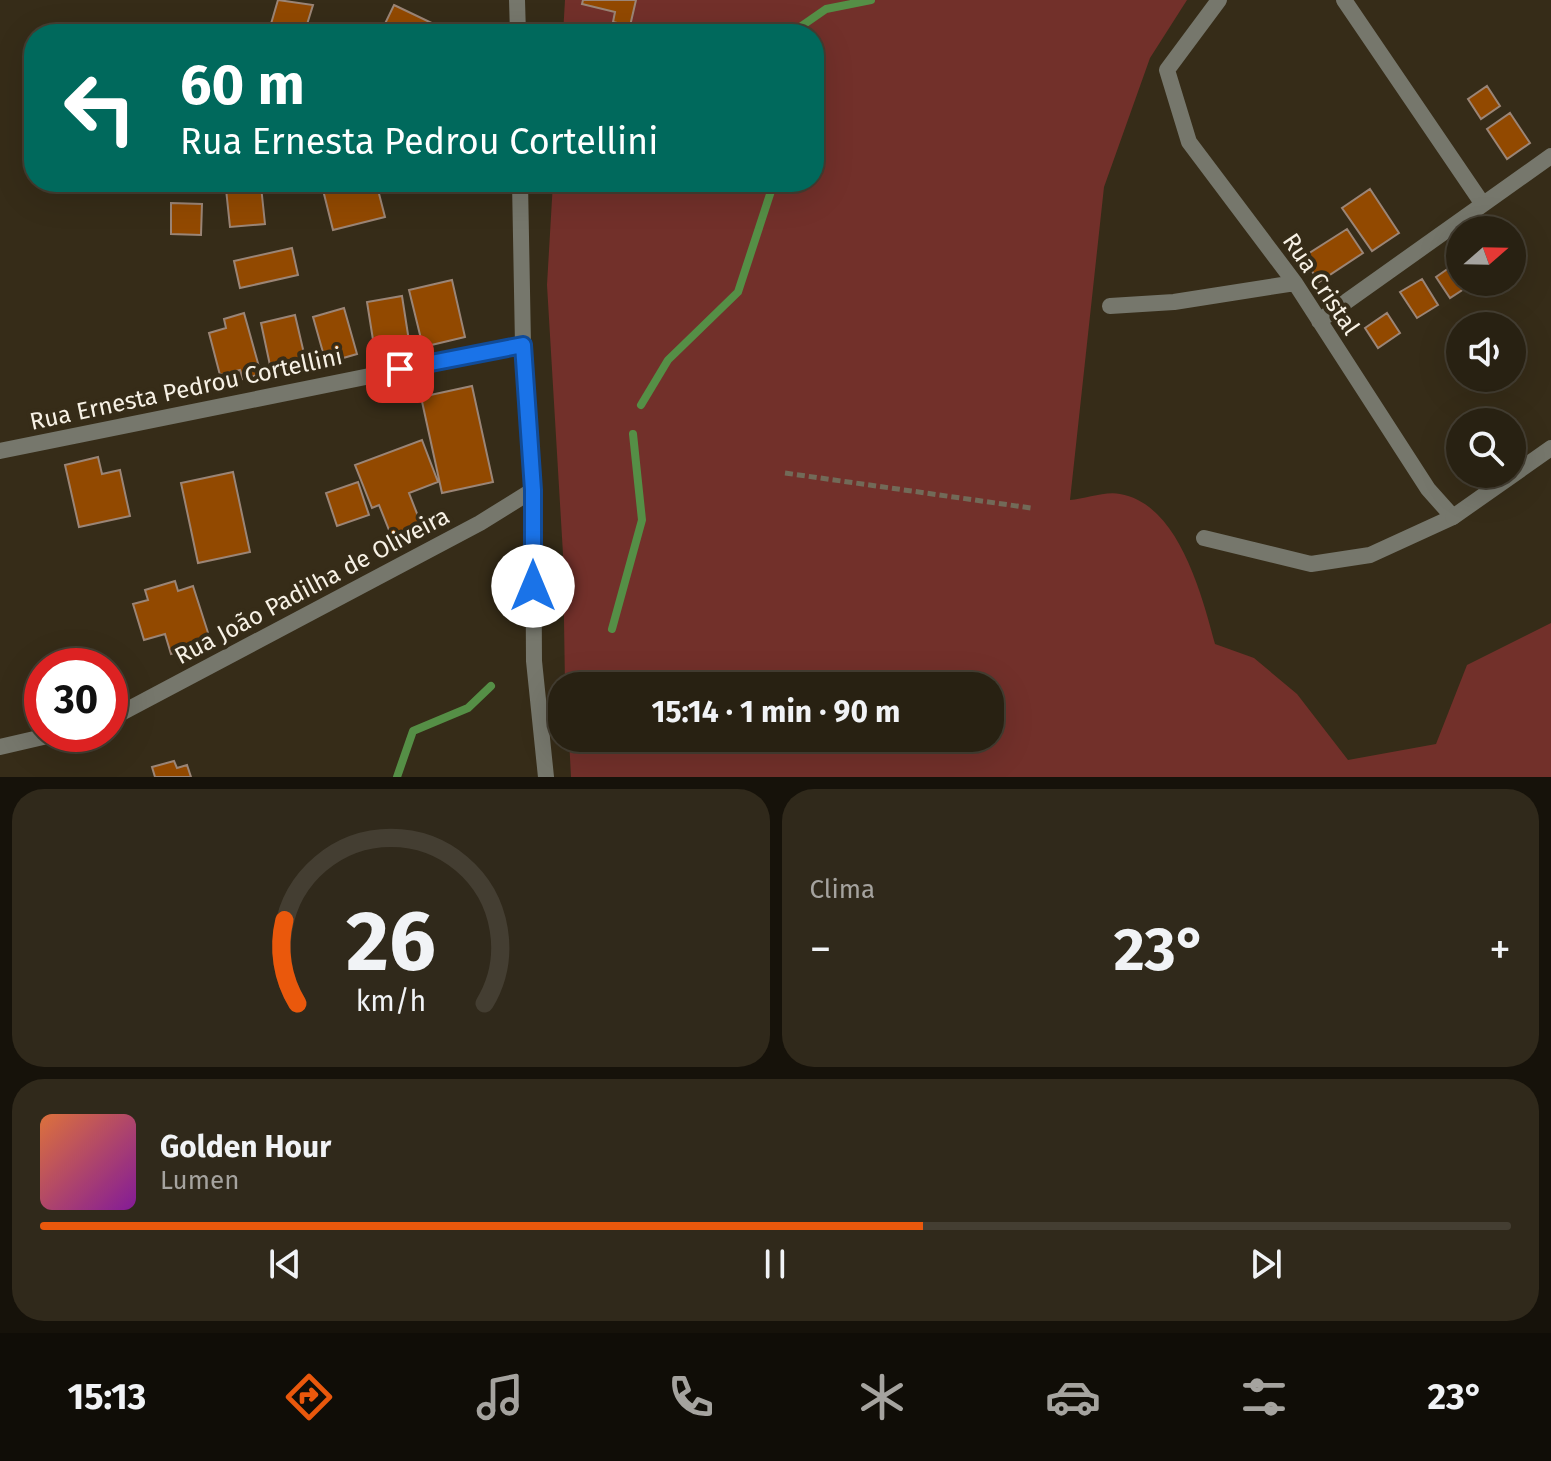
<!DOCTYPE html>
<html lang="pt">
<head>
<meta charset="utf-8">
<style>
	body { margin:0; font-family:"Fira Sans",sans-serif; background:#30291b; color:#f1f3f6; height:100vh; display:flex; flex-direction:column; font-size:30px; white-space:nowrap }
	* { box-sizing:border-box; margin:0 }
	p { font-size:26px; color:#a5a39f }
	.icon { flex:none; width:44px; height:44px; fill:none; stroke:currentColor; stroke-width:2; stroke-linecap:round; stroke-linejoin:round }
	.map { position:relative; height:777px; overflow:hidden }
	.drawer { display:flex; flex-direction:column; gap:12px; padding:12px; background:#16120a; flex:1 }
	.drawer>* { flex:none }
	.hud { position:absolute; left:24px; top:24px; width:800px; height:168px; border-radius:32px; box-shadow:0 8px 32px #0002,0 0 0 2px #443e32; background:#00695c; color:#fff; overflow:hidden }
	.needle { width:52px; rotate:70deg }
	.fabs { position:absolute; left:1446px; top:216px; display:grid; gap:16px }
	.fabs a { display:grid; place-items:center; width:80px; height:80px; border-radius:50%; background:#282112; box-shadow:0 8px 32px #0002,0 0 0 2px #443e32; font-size:40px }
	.speed { position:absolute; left:24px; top:648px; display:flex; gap:16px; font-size:40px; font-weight:700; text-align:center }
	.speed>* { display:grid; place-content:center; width:104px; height:104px; border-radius:50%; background:#282112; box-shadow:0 8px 32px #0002,0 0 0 2px #443e32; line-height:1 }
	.speed .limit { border:12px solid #d22; background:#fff; color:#111 }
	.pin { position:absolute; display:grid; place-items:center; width:68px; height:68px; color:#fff; margin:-34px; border-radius:16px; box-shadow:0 4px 12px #0006 }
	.me { position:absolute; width:88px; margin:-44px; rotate:0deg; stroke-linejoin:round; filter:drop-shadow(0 0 6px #0008) }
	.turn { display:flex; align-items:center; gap:28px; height:168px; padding:0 24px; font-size:36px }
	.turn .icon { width:104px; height:104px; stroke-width:2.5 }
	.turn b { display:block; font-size:56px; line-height:68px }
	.big { font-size:60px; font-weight:700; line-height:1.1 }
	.drawer .card { flex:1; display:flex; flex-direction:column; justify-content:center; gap:12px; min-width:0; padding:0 28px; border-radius:32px; background:#30291b }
	.drawer .dial { align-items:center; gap:0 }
	.dial svg { height:208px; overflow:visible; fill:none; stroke:#443e32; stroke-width:7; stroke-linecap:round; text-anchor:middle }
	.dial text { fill:#f1f3f6; stroke:none }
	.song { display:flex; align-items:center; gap:24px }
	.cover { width:96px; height:96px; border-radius:12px; background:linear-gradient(135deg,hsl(20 70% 55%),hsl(290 70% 35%)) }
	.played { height:8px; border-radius:4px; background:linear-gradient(90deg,#ea580c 60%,#443e32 60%) }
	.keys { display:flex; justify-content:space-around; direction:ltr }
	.heat { display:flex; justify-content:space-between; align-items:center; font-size:44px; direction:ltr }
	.drawer .tiles { flex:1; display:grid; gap:12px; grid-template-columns:1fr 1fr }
	.card:last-child { grid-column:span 2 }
	.trip { position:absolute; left:548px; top:672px; width:456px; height:80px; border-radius:32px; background:#282112; box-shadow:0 8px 32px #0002,0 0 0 2px #443e32; font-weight:700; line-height:80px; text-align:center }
	.tab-bar { display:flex; height:128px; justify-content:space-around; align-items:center; background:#100d07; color:#a5a39f }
	.tab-bar .icon { width:56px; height:56px }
	.tab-bar .active { color:#ea580c }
	.tab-bar b { font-size:36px; color:#f1f3f6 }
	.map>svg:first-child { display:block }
	.green { fill:#72302a }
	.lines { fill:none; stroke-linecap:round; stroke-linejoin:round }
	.stream { stroke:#558f46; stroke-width:8 }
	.building { fill:#924900; stroke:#9b8576; stroke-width:2 }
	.path { stroke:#726a58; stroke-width:5; stroke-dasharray:8 4; stroke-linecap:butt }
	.lane { stroke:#76776c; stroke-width:16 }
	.street { stroke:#76776c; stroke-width:16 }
	.route-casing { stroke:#114b97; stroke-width:20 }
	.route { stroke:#1a73e8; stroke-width:14 }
	.labels { text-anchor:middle; stroke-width:8; stroke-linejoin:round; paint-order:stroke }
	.street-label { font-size:24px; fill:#f7f1e5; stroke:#362c18 }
</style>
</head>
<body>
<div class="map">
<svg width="1551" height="777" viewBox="0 0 1551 777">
	<rect width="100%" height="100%" fill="#362c18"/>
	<path class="green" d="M565 0H1187L1150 58 1104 187 1070 500C1085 499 1105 491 1120 494 1179 504 1202 596 1215 644L1254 658 1297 694 1348 760 1436 744 1467 665 1551 623V777H571L569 738H990V686H565L563 554 547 285 553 182H814V34H563Z"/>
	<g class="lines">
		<path class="stream" d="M790 34 826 9 871 0
			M641 405 668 360 738 292 774 182
			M612 629 642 520 633 434
			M397 777 413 731 468 708 491 686"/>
	</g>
	<path class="building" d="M278 0 313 5 304 34H268Z
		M583 0H636L630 26 613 22 615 12 582 4Z
		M394 5 436 25 432 34H380Z
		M1487 86 1500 106 1481 119 1468 99Z
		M1510 113 1530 143 1507 159 1487 129Z
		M353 182H376L385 217 333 230 323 190Z
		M261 186 265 224 230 227 226 189Z
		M1370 189 1399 233 1372 251 1342 208Z
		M171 203 202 204 201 235 171 234Z
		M1347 229 1363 253 1319 282 1303 257Z
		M292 248 298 275 240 288 234 261Z
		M1459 261 1460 282 1473 283 1450 298 1436 277Z
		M1512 268 1519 278 1497 293 1490 282H1512Z
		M1422 279 1438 305 1417 318 1400 292Z
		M452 280 465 337 423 347 409 290Z
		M402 296 409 341 374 346 367 302Z
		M344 308 357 354 326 363 313 317Z
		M244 313 261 374 243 379 240 370 220 375 209 333 226 328 224 319Z
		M1387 313 1400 333 1378 348 1365 328Z
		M295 315 306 362 271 370 261 323Z
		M472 386 493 482 442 493 421 397Z
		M422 440 438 482 409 493 423 529 393 540 379 505 372 508 355 465Z
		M98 457 102 474 120 470 130 516 79 527 65 465Z
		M233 472 250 552 198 563 181 483Z
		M358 482 369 515 337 526 326 493Z
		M175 581 178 591 193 586 211 642 171 654 165 634 144 640 133 604 148 600 145 590Z
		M174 761 177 768 187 765 191 777H155L152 767Z"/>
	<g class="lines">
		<path class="path" d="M785 473 1031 508"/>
		<path class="lane" d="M1344 0 1482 203
			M1110 306 1174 302 1295 283
			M1319 321 1551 156
			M1204 538 1311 564 1370 555 1453 517 1428 489 1295 283 1189 142 1167 70 1219 0"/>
		<path class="street" d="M517 0 518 34
			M520 182 523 345 533 490 534 661 546 777
			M0 451 523 345
			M1453 517 1551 448
			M110 719 480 523 533 490
			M0 747 56 734"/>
	</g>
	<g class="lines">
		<defs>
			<path id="route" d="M400 369 523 345 533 490V586"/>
		</defs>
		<use href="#route" class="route-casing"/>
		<use href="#route" class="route"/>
	</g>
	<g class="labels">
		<g class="street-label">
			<text transform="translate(1321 284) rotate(56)" y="8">Rua Cristal</text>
			<text transform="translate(186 389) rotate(-12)" y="8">Rua Ernesta Pedrou Cortellini</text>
			<text transform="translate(312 586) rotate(-28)" y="8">Rua João Padilha de Oliveira</text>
		</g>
	</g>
</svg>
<div class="fabs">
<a><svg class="needle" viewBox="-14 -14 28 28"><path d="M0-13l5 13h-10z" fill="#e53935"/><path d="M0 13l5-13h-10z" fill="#a5a39f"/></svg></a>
<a><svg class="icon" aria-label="sound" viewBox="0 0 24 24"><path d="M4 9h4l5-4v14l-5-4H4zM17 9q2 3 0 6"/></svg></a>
<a><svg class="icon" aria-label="search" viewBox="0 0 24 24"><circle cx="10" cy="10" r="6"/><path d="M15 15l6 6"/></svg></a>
</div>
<div class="speed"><div class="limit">30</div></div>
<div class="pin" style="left:400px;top:369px;background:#d93025"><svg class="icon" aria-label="arrive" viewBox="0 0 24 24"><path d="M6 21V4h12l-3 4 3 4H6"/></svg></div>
<svg class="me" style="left:533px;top:586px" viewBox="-20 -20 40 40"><circle r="19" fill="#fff"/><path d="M0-13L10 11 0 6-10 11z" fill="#1a73e8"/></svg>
<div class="trip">15:14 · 1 min · 90 m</div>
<div class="hud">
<div class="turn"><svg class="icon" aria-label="left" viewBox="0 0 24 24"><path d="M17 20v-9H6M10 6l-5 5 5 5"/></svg><div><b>60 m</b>Rua Ernesta Pedrou Cortellini</div></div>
</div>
</div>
<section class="drawer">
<div class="tiles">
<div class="card dial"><svg viewBox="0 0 100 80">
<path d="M14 69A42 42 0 1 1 86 69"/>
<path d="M14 69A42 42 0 0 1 9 37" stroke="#ea580c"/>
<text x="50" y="56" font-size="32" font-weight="700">26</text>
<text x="50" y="72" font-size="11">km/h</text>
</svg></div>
<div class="card"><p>Clima</p>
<div class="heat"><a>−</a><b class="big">23°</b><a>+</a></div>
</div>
<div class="card">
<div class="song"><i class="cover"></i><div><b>Golden Hour</b><p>Lumen</p></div></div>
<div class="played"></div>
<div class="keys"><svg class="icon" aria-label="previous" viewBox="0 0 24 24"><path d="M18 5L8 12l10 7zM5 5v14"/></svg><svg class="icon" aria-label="pause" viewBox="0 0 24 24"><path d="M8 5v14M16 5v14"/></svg><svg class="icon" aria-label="next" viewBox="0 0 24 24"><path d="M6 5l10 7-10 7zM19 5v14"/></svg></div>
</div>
</div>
</section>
<nav class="tab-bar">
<b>15:13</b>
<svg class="icon active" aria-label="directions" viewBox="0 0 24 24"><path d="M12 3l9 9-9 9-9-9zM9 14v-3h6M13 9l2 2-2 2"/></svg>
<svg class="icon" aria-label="music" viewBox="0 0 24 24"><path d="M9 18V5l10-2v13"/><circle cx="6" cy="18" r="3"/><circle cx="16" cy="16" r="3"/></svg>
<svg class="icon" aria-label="phone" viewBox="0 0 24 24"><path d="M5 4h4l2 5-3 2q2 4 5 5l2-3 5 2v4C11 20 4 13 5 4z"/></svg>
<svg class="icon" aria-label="climate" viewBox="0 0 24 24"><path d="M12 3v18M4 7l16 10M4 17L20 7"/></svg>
<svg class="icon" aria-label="car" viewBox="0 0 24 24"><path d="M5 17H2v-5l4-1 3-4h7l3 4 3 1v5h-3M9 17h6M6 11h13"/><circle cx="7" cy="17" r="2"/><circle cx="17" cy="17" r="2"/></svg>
<svg class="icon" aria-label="filters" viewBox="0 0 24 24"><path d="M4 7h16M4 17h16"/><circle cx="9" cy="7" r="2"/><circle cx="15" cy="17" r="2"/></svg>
<b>23°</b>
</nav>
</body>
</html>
